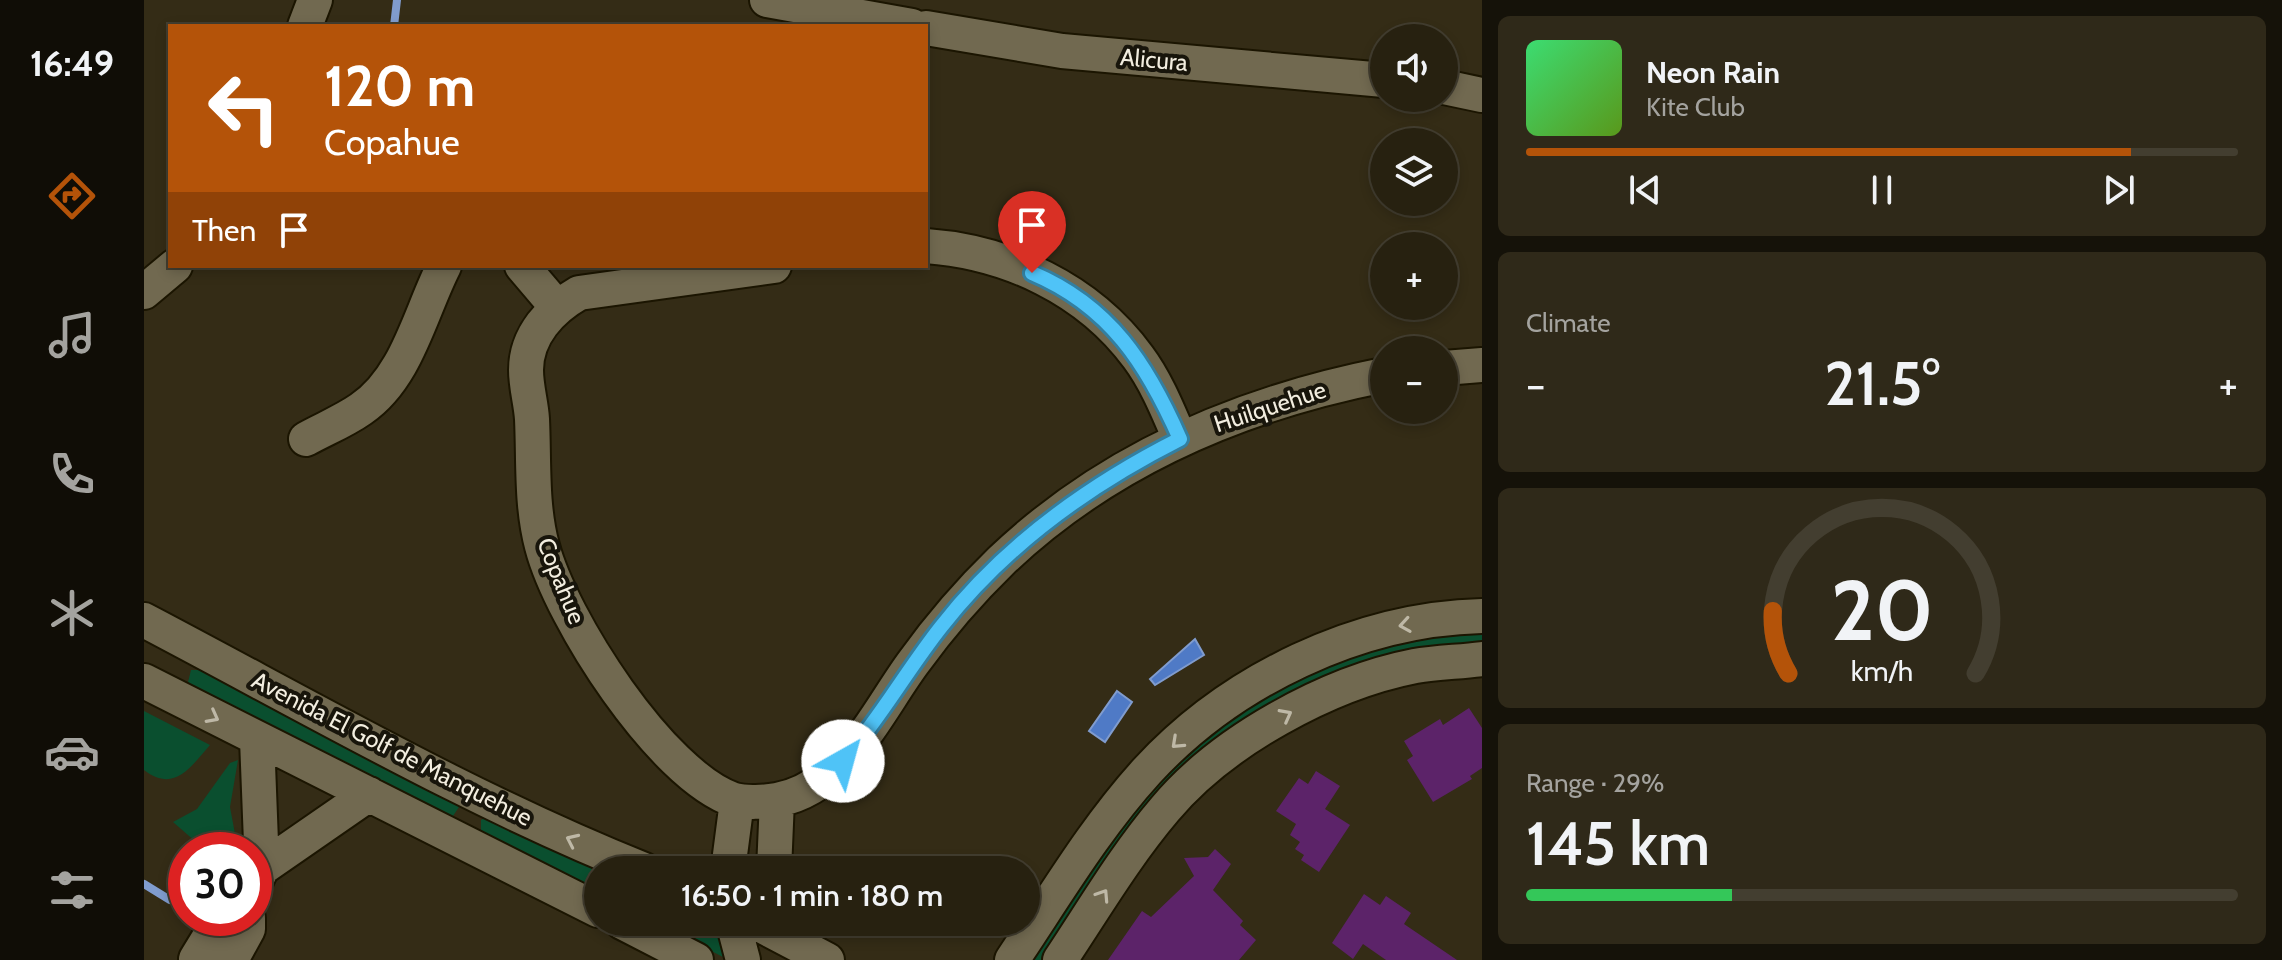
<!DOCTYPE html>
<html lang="en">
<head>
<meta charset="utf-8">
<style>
	body { margin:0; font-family:Cabin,sans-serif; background:#2f2919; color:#f1f3f6; height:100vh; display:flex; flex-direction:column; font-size:30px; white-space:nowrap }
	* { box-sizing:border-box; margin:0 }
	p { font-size:26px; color:#a4a39f }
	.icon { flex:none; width:44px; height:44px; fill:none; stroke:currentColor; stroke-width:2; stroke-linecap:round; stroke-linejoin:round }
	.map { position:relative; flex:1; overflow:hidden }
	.details { display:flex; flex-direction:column; gap:16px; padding:16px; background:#151209; width:800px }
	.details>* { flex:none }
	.guide { position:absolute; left:24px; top:24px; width:760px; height:244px; border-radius:0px; box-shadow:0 4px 12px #0003,0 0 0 2px #433e30; background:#b45309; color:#fff; overflow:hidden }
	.tools { position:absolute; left:1226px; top:24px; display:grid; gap:16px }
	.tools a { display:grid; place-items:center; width:88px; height:88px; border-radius:50%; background:#272110; box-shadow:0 4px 12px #0003,0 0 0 2px #433e30; font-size:40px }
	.speed { position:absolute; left:24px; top:832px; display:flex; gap:16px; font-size:40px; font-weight:700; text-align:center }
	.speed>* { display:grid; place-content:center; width:104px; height:104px; border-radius:50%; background:#272110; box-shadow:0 4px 12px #0003,0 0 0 2px #433e30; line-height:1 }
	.speed .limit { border:12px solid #d22; background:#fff; color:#111 }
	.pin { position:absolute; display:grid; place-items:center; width:68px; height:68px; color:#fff; margin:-82px -34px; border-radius:50% 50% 50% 0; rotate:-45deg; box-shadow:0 0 8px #0007 }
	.pin .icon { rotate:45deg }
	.me { position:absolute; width:88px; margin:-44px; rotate:38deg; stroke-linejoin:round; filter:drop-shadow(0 0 6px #0008) }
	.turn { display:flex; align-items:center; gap:28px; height:168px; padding:0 24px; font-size:36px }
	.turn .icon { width:104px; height:104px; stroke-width:2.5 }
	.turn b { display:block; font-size:56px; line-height:68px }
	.then { display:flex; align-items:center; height:76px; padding:0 24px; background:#0003; gap:16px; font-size:30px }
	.big { font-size:60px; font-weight:600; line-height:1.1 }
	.details .tile { flex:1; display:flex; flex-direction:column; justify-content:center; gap:12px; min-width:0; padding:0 28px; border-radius:12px; background:#2f2919 }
	.details .dial { align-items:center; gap:0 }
	.dial svg { height:208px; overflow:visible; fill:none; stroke:#433e30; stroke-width:7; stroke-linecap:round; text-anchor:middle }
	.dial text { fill:#f1f3f6; stroke:none }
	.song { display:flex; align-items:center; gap:24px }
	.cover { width:96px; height:96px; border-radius:12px; background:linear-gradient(135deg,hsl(140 70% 55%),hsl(90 70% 35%)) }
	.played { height:8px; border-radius:4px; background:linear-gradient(90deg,#b45309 85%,#433e30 85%) }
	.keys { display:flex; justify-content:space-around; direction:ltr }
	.heat { display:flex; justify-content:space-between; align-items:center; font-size:44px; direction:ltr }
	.charge { height:12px; border-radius:6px; background:linear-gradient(90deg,#34c759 29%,#433e30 0) }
	.trip { position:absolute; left:440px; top:856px; width:456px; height:80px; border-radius:40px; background:#272110; box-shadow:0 4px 12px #0003,0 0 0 2px #433e30; font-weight:600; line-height:80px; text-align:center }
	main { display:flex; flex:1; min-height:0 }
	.menu { display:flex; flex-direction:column; width:144px; justify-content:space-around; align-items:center; background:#100d06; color:#a4a39f }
	.menu .icon { width:56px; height:56px }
	.menu .active { color:#b45309 }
	.menu b { font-size:36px; color:#f1f3f6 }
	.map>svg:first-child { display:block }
	.green { fill:#0a4f2f }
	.water { fill:#4f7ac6; stroke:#809cce; stroke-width:2 }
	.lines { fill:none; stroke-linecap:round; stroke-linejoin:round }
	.stream { stroke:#809cce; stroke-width:8 }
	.building { fill:#5c2369 }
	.minor-casing { stroke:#1b1501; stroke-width:38 }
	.minor { stroke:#716950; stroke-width:34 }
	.oneway { stroke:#beb8a6 }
	.route-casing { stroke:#337fa1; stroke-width:20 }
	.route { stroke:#4fc3f7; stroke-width:14 }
	.labels { text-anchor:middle; stroke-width:8; stroke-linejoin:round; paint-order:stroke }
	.street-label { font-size:24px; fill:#f2eddf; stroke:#18150b }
</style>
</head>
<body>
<main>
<nav class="menu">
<b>16:49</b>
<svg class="icon active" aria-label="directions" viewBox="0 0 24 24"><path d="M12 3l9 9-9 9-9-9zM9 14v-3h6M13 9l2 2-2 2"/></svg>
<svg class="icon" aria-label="music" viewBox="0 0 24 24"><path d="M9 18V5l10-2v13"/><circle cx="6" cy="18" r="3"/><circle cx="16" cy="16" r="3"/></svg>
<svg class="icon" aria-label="phone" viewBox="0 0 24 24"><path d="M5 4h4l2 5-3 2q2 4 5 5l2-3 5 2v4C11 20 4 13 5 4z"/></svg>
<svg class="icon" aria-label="climate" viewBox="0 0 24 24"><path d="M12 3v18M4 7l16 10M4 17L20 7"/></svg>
<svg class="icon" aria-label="car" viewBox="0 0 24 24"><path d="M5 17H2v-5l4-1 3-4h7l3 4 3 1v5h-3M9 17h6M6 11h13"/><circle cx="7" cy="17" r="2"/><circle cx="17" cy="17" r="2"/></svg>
<svg class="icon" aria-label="filters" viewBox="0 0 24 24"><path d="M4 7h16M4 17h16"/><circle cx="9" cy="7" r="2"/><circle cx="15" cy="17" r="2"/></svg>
</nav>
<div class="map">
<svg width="1338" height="960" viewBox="0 0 1338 960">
	<rect width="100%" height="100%" fill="#342c16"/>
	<path class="green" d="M1338 632V642L1247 656 983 836 899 960H886C929 898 968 833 1019 778 1100 689 1219 639 1338 632Z
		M47 670H59L310 799 315 807 309 816H304L49 688 44 682Z
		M0 711 66 745C46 768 30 793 0 770Z
		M94 760 86 807 94 850 60 849 29 822 53 809 86 763Z
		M343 817 454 871V893L337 833V820Z
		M510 922H576L585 960Z"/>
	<path class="water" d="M1051 639 1060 655 1011 685 1006 679Z
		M973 691 988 702 961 742 945 731Z"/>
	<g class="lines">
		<path class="stream" d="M250 26 253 0
			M0 884 26 900"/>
	</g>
	<path class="building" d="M1325 708 1338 728V768L1326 776 1328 779 1289 802 1263 760 1269 756 1260 741 1296 719 1299 725Z
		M1172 771 1196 786 1181 809 1206 825 1175 872 1157 860 1160 855 1151 849 1156 842 1146 835 1152 824 1132 811 1155 778 1164 784Z
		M1071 849 1087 864 1069 890 1099 921 1096 925 1112 940 1095 960H964L998 911 1007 917 1050 876 1040 858 1064 857Z
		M1220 894 1236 905 1242 896 1267 913 1260 924 1313 960H1242L1219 944 1209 959 1188 943Z"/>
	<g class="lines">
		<defs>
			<path id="minor" d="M623 0 768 26
				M161 26 171 0
				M782 28 918 51 1240 80
				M1300 87 1338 95
				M782 246C864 252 944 289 994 357 1012 381 1024 411 1036 439
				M378 266 412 306
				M630 266 435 293C407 309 382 335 382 370 382 387 387 403 388 419 390 461 387 505 398 546 417 619 517 775 590 800 601 803 622 802 633 800 700 788 733 712 769 663 795 627 825 592 857 561 963 460 1098 403 1240 375
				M0 292 31 266
				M1300 368 1338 365
				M162 439C180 429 200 421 217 409 263 378 276 313 300 266
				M0 620C164 706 327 801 500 870
				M0 681 454 910
				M118 868 225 794
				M584 870 593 801
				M630 870 633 800
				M110 885 118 868 113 739
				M478 922 552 960
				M589 922 599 960
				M611 922 683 960
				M52 959 77 918
				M87 960 104 929V918
				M868 960C911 896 951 828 1003 771 1087 680 1214 619 1338 616
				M916 960C950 909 981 856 1021 809 1078 741 1184 683 1271 666 1293 662 1316 662 1338 659"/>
		</defs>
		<use href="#minor" class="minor-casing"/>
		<use href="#minor" class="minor"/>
	</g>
	<defs><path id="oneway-chevron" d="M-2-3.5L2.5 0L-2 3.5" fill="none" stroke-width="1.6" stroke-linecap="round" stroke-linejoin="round" transform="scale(2)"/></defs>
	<g class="oneway">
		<use href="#oneway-chevron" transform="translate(1261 625) rotate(171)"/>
		<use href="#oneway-chevron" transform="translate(1142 715) rotate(-28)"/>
		<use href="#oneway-chevron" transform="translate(69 717) rotate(28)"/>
		<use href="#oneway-chevron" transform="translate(1033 743) rotate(137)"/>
		<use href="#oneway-chevron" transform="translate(428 840) rotate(-155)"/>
		<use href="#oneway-chevron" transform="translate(959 895) rotate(-57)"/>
	</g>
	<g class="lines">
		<defs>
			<path id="route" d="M699 761C735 720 763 670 797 627 860 546 945 485 1036 439 1003 364 966 306 888 273"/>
		</defs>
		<use href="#route" class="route-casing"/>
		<use href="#route" class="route"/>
	</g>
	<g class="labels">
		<g class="street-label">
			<text transform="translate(1010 60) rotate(5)" y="8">Alicura</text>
			<text transform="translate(1126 407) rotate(-18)" y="8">Huilquehue</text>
			<text transform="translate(417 581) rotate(68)" y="8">Copahue</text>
			<text transform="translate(248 749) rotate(27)" y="8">Avenida El Golf de Manquehue</text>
		</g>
	</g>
</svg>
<div class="tools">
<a><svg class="icon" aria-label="sound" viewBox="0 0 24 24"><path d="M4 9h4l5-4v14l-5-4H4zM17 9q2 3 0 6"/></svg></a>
<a><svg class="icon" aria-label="layers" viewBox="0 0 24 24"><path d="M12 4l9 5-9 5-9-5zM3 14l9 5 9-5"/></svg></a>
<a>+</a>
<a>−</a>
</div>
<div class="speed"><div class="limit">30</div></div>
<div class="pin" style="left:888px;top:273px;background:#d93025"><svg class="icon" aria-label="arrive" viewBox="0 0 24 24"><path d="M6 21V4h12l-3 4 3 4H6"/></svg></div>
<svg class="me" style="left:699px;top:761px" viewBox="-20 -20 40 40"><circle r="19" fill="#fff"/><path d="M0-13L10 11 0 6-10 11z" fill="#4fc3f7"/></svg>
<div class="trip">16:50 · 1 min · 180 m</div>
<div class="guide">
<div class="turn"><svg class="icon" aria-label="left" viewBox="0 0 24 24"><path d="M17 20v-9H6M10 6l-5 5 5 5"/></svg><div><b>120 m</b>Copahue</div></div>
<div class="then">Then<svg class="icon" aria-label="arrive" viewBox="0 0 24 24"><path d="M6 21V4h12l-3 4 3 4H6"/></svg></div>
</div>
</div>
<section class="details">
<div class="tile">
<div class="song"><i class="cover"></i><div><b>Neon Rain</b><p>Kite Club</p></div></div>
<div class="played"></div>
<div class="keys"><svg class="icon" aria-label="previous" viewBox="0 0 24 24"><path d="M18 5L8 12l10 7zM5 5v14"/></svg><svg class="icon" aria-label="pause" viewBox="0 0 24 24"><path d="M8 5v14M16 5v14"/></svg><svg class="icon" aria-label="next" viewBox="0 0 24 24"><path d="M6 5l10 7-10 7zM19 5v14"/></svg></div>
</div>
<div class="tile"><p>Climate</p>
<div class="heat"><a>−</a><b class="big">21.5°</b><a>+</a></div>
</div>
<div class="tile dial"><svg viewBox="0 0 100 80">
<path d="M14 69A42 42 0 1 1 86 69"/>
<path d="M14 69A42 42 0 0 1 8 45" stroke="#b45309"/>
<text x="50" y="56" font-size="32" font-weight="700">20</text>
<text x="50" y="72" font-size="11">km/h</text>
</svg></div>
<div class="tile"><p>Range · 29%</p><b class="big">145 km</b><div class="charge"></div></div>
</section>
</main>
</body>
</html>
